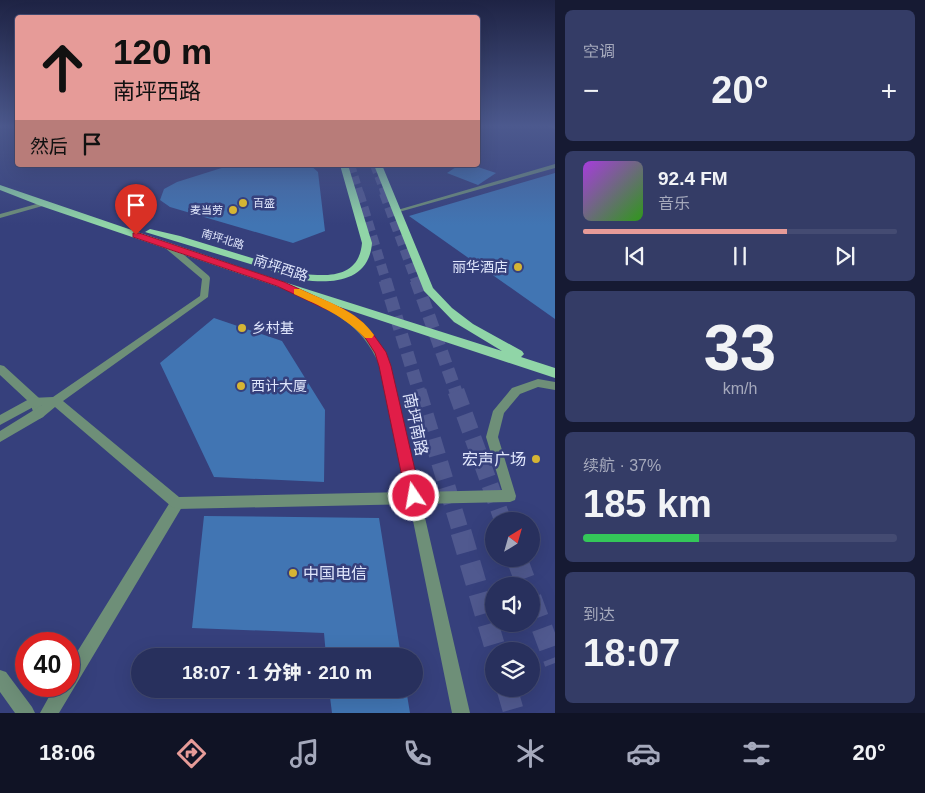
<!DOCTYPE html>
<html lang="zh">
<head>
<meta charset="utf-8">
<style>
	body { margin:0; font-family:Arial,"Noto Sans SC",sans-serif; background:#343c66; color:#f1f3f6; height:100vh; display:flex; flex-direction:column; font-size:19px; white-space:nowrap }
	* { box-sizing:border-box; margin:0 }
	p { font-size:16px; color:#a5a9bc }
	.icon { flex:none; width:28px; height:28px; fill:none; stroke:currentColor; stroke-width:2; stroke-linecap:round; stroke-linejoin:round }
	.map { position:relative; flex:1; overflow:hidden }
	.details { display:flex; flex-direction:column; gap:10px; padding:10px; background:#161a33; width:370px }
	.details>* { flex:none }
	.guide { position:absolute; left:15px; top:15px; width:465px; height:152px; border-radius:5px; box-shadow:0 5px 20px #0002,0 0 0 1px #444b72; background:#e69b98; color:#111; overflow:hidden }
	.needle { width:32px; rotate:37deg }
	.buttons { position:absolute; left:485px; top:512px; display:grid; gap:10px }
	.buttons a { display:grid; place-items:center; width:55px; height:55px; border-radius:50%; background:#28305d; box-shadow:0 5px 20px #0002,0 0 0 1px #444b72; font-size:25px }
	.speed { position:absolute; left:15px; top:632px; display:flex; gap:10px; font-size:25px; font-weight:700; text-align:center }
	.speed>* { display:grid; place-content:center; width:65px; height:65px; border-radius:50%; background:#28305d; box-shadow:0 5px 20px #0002,0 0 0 1px #444b72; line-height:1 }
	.speed .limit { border:8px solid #d22; background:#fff; color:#111 }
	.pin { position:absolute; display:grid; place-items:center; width:42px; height:42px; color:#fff; margin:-51px -21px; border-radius:50% 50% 50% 0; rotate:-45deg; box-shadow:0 0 5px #0007 }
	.pin .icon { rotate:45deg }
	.me { position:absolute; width:55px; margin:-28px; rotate:348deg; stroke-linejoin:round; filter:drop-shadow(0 0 4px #0008) }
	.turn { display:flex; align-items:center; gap:18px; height:105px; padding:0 15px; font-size:22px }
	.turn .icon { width:65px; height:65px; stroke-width:2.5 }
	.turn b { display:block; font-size:35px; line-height:42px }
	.then { display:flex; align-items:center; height:48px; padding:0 15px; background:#0003; gap:10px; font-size:19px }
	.big { font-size:38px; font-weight:800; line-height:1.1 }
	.details .card { flex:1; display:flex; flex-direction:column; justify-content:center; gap:8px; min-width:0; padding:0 18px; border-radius:8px; background:#343c66 }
	.details .dial { align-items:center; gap:0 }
	.dial b { font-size:65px; line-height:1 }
	.song { display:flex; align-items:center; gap:15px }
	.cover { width:60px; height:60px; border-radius:8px; background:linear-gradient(135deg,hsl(280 70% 55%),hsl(110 70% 35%)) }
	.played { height:5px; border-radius:2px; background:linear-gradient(90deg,#e69b98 65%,#444b72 65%) }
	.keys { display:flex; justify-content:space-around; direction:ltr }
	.heat { display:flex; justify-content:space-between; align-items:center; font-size:28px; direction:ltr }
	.charge { height:8px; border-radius:4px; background:linear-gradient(90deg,#34c759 37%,#444b72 0) }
	.trip { position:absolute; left:131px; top:648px; width:292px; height:50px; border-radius:25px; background:#28305d; box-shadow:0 5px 20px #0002,0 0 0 1px #444b72; font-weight:800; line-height:50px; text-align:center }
	.dock { display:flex; height:80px; justify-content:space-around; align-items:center; background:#101325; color:#a5a9bc }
	.dock .icon { width:35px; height:35px }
	.dock .on { color:#e69b98 }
	.dock b { font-size:22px; color:#f1f3f6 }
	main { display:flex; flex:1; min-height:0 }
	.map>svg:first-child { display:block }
	.building { fill:#4175b3 }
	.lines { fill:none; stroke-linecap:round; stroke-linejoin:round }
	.trunk-tunnel-far4 { stroke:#50598f; stroke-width:8; stroke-dasharray:8 4; stroke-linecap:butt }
	.trunk-tunnel-far3 { stroke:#50598f; stroke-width:10; stroke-dasharray:10 5; stroke-linecap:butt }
	.trunk-tunnel-far2 { stroke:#50598f; stroke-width:13; stroke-dasharray:13 6; stroke-linecap:butt }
	.trunk-tunnel-far1 { stroke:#50598f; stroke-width:17; stroke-dasharray:17 8; stroke-linecap:butt }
	.trunk-tunnel { stroke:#50598f; stroke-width:21; stroke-dasharray:21 11; stroke-linecap:butt }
	.pedestrian { fill:#6e8f78; fill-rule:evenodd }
	.minor { fill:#6e8f78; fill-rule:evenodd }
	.tertiary { fill:#6e8f78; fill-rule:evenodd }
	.primary { fill:#90d5a7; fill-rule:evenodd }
	.route { fill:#e11d48; stroke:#92132f }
	.slow { fill:#f59e0b }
	.poi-dot { fill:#d5b534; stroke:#36407c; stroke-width:2 }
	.labels { text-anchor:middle; stroke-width:5; stroke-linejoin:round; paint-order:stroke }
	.far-poi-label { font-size:11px; fill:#e0e6fc; stroke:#36407c; text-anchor:start }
	.far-street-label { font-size:11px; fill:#e0e6fc; stroke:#36407c }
	.poi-label { font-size:14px; fill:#e0e6fc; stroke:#36407c; text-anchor:start }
	.street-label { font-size:14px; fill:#e0e6fc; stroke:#36407c }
	.near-street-label { font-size:16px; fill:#e0e6fc; stroke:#36407c }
	.near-poi-label { font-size:16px; fill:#e0e6fc; stroke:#36407c; text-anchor:end }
</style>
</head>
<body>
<main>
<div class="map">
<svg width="555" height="713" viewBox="0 0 555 713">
	<rect width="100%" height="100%" fill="#36407c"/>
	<path class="building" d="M231 165H310L318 172 325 231 293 243 170 207 160 200 164 189 177 182Z
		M459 165H472L496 173 478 185 447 173Z
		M555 173V319L409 216 436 208Z
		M214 318 282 341 325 410 324 482 214 477 160 363Z
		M204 516 379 518 401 656H326L324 633 192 628Z
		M329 689H406L410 713H332Z"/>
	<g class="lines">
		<path class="trunk-tunnel-far4" d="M351 165 360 194
			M374 165 385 194"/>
		<path class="trunk-tunnel-far3" d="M359 193 386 281
			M384 193 416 281"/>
		<path class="trunk-tunnel-far2" d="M385 280 419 392
			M416 280 456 392"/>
		<path class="trunk-tunnel-far1" d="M418 391 461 533
			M456 391 503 521"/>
		<path class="trunk-tunnel" d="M461 532 496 651
			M517 559 527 586
			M531 598 555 663
			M507 689 514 713"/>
		<path class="pedestrian" d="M414 490 419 492 420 496 470 713H452L408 496 409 492Z
			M177 497 182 499 184 503 182 507 59 713H40L55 686H69V665L172 499Z
			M0 670 6 672 32 707 35 713H15L0 692Z"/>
		<path class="minor" d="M555 164V168L399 212 394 211Z
			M44 202 47 204 46 205 0 218V214Z
			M0 365 4 366 39 398 45 414 43 417 39 419 35 417 30 403 0 375Z"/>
		<path class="tertiary" d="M547 125H555V129L547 126Z
			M164 243H170L209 276 210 278 208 297 63 401 179 497 407 492 380 366C361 322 332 311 291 292L290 290 294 287C303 290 311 294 319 298 354 315 374 330 390 366L419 492 502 490 486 437 493 411 512 388 538 379 555 382V390L538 387 520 394 504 413 498 437 516 496 515 500 510 502 177 509 172 507 55 407 43 417 0 442V431L42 405H37L0 425V415L31 398 53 397 200 296 202 279 164 247Z"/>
		<path class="primary" d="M340 165H348L372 243C369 281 334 284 303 280L145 232 150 229 180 236 304 274C332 277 359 276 362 243Z
			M374 165H382L433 288 452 308 473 324 522 351 524 354 521 357 555 368V378L276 286 41 206 0 190V185L284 282 502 351 454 322 424 291Z"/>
	</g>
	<linearGradient id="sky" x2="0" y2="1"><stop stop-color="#1e2344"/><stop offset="0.56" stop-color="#4c598e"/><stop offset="1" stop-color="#4c598e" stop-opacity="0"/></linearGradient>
	<rect width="555" height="225" fill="url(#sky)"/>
	<path class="route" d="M133 233H139L284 282 345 310 360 320 373 334 386 352 391 366 421 496 419 501 414 503 409 501 406 496 379 366 375 353 366 339 353 325 338 315 277 286 133 237Z"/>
	<path class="slow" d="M294 289H300C326 301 358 311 374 335L372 338H365C344 316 320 306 294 294Z"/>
	<g class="poi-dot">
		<circle cx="243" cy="203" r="5"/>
		<circle cx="233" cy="210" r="5"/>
		<circle cx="518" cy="267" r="5"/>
		<circle cx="242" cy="328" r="5"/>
		<circle cx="241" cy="386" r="5"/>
		<circle cx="536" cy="459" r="5"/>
		<circle cx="293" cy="573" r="5"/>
	</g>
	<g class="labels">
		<g class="far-poi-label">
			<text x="253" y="207">百盛</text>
			<text x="223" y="214" text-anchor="end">麦当劳</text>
		</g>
		<g class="far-street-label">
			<text transform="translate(223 239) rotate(17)" y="4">南坪北路</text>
		</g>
		<g class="poi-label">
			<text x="508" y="272" text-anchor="end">丽华酒店</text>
			<text x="252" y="333">乡村基</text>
			<text x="251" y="391">西计大厦</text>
		</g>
		<g class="street-label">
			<text transform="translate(281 268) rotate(18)" y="5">南坪西路</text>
		</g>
		<g class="near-street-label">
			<text transform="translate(416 424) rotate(78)" y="6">南坪南路</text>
		</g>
		<g class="near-poi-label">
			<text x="526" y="465">宏声广场</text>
			<text x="303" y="579" text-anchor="start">中国电信</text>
		</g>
	</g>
</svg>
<div class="buttons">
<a><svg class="needle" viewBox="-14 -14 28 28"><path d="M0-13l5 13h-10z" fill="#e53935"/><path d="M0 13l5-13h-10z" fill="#a5a9bc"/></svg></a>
<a><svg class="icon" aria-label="sound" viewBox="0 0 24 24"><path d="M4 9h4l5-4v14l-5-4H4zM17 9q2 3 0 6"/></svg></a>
<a><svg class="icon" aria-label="layers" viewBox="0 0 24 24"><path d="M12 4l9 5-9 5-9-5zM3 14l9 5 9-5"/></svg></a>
</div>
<div class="speed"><div class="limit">40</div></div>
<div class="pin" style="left:136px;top:235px;background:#d93025"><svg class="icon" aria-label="arrive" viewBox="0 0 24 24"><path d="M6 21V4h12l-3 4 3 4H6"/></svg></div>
<svg class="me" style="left:414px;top:496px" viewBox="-20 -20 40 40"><circle r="17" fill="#e11d48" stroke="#fff" stroke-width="3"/><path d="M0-11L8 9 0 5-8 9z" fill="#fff"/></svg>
<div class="trip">18:07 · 1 分钟 · 210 m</div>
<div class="guide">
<div class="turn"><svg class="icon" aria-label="ahead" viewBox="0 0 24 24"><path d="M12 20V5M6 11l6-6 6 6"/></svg><div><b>120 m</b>南坪西路</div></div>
<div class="then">然后<svg class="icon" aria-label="arrive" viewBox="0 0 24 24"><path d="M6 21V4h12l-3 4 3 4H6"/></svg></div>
</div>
</div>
<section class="details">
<div class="card"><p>空调</p>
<div class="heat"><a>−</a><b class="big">20°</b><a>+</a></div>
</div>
<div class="card">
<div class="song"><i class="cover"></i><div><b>92.4 FM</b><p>音乐</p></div></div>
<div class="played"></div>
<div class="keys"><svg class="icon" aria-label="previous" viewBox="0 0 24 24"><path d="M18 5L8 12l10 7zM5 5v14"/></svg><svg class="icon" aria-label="pause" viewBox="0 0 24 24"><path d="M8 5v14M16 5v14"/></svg><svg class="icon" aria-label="next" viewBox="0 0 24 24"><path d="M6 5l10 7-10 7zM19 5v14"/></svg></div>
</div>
<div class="card dial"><b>33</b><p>km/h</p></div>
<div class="card"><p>续航 · 37%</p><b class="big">185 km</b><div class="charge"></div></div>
<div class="card"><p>到达</p><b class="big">18:07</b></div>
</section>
</main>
<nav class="dock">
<b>18:06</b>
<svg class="icon on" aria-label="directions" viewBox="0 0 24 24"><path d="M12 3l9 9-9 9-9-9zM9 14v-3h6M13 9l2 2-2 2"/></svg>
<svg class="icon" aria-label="music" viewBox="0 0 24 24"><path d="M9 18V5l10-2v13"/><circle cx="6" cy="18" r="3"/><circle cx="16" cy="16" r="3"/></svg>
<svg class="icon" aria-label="phone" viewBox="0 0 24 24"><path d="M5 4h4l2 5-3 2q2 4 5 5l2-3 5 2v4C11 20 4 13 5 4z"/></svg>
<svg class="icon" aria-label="climate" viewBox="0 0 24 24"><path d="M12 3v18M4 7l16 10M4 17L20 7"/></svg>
<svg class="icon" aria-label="car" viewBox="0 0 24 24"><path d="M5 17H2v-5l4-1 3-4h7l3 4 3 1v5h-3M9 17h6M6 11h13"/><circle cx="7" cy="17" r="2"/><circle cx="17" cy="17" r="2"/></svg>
<svg class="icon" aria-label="filters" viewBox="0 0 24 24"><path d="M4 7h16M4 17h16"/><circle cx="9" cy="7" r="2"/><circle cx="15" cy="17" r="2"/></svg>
<b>20°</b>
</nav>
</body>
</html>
